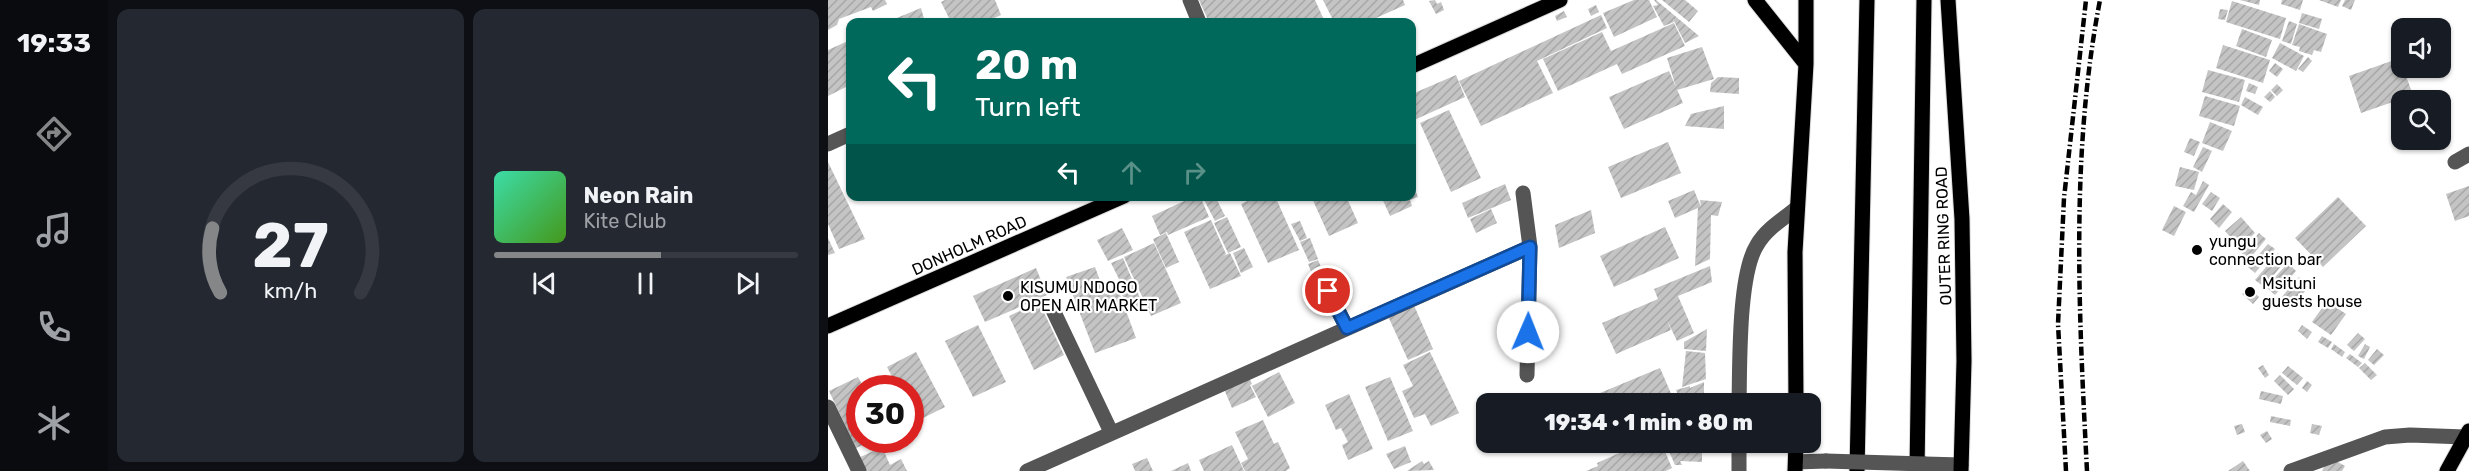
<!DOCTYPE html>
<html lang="en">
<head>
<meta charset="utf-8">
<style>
	body { margin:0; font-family:Rubik,sans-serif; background:#242831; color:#f1f3f6; height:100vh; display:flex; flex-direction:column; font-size:22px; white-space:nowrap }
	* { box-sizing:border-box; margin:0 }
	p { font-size:20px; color:#9ea1a6 }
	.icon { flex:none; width:33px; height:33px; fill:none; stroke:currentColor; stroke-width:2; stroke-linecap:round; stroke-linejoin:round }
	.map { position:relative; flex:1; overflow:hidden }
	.sheet { display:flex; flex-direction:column; gap:9px; padding:9px; background:#0d0f14; width:720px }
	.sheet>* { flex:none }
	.banner { position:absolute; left:18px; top:18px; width:570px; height:183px; border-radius:12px; box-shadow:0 2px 4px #0004; background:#00695c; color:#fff; overflow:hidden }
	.controls { position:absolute; left:1563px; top:18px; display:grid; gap:12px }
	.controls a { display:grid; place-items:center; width:60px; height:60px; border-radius:12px; background:#171b24; box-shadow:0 2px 4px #0004; font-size:30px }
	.speed { position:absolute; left:18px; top:375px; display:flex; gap:12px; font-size:30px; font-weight:700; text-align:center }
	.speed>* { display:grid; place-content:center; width:78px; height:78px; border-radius:50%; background:#171b24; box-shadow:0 2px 4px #0004; line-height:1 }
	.speed .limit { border:9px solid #d22; background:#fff; color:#111 }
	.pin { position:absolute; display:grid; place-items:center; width:51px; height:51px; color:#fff; margin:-26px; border:3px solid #fff; border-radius:50%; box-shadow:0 2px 6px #0007 }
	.me { position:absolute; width:66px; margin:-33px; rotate:1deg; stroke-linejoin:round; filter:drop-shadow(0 0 4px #0008) }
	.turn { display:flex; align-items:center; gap:21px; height:126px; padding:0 30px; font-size:27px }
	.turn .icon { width:78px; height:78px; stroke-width:2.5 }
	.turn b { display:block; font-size:42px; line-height:51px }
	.lanes { display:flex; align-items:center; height:57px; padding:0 30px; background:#0003; justify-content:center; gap:30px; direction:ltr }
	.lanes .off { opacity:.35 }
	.sheet .widget { flex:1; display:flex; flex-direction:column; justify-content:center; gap:9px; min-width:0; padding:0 21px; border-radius:12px; background:#242831 }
	.sheet .dial { align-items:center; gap:0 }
	.dial svg { height:156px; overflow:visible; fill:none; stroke:#363941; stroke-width:7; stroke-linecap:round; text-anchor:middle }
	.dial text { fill:#f1f3f6; stroke:none }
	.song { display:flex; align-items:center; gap:18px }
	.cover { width:72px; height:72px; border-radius:9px; background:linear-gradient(135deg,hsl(160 70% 55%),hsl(100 70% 35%)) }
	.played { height:6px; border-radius:3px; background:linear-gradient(90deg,#858687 55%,#363941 55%) }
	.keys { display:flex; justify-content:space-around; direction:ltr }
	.sheet .tiles { flex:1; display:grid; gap:9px; grid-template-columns:repeat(2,1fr) }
	.trip { position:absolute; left:648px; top:393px; width:345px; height:60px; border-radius:12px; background:#171b24; box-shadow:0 2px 4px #0004; font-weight:800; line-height:60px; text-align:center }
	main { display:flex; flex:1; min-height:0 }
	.dock { display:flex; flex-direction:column; width:108px; justify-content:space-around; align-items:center; background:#090b0e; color:#9ea1a6 }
	.dock .icon { width:42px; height:42px }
	.dock .current { color:#858687 }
	.dock b { font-size:27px; color:#f1f3f6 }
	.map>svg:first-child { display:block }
	.building { fill:url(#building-hatch) }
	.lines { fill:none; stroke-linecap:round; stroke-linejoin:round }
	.major-casing { stroke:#dbdbdb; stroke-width:17 }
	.minor { stroke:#555; stroke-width:15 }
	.major { stroke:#000; stroke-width:15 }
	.rail { stroke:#000; stroke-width:4.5; stroke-dasharray:9 3 1.5 3; stroke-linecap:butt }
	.minor-bridge { stroke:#555; stroke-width:15 }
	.route-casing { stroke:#114b97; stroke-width:15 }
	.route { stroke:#1a73e8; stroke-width:10 }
	.poi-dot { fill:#000; stroke:#fff; stroke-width:2 }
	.labels { text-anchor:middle; stroke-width:4.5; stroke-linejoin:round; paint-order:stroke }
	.street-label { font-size:16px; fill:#000; stroke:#fff }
	.poi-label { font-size:16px; fill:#000; stroke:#fff; text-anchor:start }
</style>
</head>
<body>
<main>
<nav class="dock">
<b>19:33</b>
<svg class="icon current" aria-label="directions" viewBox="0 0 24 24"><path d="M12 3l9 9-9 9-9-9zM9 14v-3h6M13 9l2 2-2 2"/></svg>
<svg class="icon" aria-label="music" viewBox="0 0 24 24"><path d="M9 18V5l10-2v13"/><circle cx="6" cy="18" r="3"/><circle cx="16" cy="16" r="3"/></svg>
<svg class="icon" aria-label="phone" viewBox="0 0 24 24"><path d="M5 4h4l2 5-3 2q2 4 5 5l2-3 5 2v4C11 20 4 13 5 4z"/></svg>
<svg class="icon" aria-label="climate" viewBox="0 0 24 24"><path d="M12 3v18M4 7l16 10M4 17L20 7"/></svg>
</nav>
<section class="sheet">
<div class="tiles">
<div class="widget dial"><svg viewBox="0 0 100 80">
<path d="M14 69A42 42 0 1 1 86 69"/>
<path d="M14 69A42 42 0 0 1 10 36" stroke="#858687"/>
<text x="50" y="56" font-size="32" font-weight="700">27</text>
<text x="50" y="72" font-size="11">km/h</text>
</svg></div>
<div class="widget">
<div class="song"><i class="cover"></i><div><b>Neon Rain</b><p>Kite Club</p></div></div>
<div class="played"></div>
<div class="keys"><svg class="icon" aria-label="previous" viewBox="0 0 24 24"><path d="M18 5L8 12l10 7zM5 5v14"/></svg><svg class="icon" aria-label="pause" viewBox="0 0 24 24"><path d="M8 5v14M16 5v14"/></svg><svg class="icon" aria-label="next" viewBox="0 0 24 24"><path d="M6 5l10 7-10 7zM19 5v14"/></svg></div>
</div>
</div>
</section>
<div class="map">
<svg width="1641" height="471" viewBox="0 0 1641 471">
	<defs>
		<pattern id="building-hatch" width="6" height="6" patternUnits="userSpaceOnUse" patternTransform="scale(1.5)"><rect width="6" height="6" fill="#c4c4c4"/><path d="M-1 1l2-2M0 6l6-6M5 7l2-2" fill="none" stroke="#a7a7a7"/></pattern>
	</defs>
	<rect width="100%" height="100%" fill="#fff"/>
	<path class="building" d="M0 0H57L59 4 45 11 43 7 11 19 9 25 0 30Z
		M117 0H167L173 15 157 22H123L113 2Z
		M371 0H487L497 22H381Z
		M495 0H575L577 5 539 22H506Z
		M607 0 609 4 613 2 616 10 608 14 601 1Z
		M806 0H821L829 17 786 37 775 13Z
		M826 0H828L871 36 857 43 845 19 846 22 836 26 825 6 830 5Z
		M834 0H857L870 11 861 22Z
		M1412 0H1432L1431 5Z
		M1454 0H1475L1472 10 1453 4Z
		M1491 0H1513L1510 7Z
		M1517 0H1527L1523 10 1514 6Z
		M1404 1 1458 18 1452 39 1398 22Z
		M768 5 771 12 763 16 760 9Z
		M93 8 97 22H59Z
		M1392 9 1400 10 1397 20 1390 19Z
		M736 11 739 17 729 21 727 16Z
		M1474 13 1494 19 1491 29 1471 23Z
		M773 15 779 28 709 61 725 93 653 126 631 81Z
		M1461 21 1469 24 1463 44 1454 41Z
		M846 23 857 46 794 74 789 64 730 91 715 59 774 32 783 51Z
		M1471 24 1499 34 1493 52 1486 50 1484 55 1471 51 1472 47 1464 45Z
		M1414 29 1444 40 1438 57 1408 46Z
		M22 40V85L0 96V50Z
		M1452 43 1476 56 1468 71 1444 58Z
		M1395 45 1442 60 1435 83 1388 68Z
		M874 47 886 79 849 90 839 58Z
		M1480 57 1484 61 1475 72 1470 69Z
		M1572 58 1574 68H1575L1585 95 1533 113 1521 76Z
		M1447 63 1455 69 1449 77 1441 71Z
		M1380 70 1417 80 1411 102 1374 92Z
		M841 71 855 103 796 129 781 97Z
		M628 75 637 97 584 121V94Z
		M890 77 911 78V94L882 92 883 83Z
		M1421 83 1430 87 1427 94 1418 91Z
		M1449 84 1455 90 1449 96 1443 90Z
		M1442 91 1447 97 1442 102 1436 97Z
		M1377 96 1412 106 1406 126 1371 116Z
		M1417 97 1435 107 1430 115 1413 105Z
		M896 106V129L857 126 863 114Z
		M621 110 653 178 623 192 592 123Z
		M1382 122 1404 131 1395 151 1374 143Z
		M1362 138 1372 142 1366 156 1356 152Z
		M840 142 853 173 793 198 780 167Z
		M1375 147 1384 151 1374 172 1365 167Z
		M0 162 37 239 11 249 0 224Z
		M1352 167 1371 172 1366 190 1347 186Z
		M1375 181 1381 185 1366 212 1355 206 1363 192 1368 195Z
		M584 182 590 197 582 200 584 206 562 216 553 196H584Z
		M677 184 683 200 640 218 634 203Z
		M1641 186V216L1627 221 1618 194Z
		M866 190 873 207 872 200 894 202 890 216 883 215 882 259 867 266 870 208 847 218 840 201Z
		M1383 192 1392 198 1384 211 1374 204Z
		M367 196H372L381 217 340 235 339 232 332 235 324 216Z
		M374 196H387L397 216 387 221Z
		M430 196H447L471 250 440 263 413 204Z
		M483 196H518L530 223 501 236Z
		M1510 197 1538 226 1495 267 1467 238Z
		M1395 204 1404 212 1391 228 1382 219Z
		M1346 206 1358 212 1346 236 1334 230Z
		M663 209 669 223 648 233 642 219Z
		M763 210 767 233 731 248 727 225Z
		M399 217 413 247 400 253 386 223Z
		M1413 217 1427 233 1411 248 1397 231Z
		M383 220 398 254 395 256 402 253 413 276 382 289 356 232Z
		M472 221 479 238 472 241 463 224Z
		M837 227 851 258 786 287 772 256Z
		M294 228 305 250 280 261 269 240Z
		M338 233 351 262 338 268 325 239Z
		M1431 233 1438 239 1418 263 1411 257Z
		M0 238 7 253 0 255Z
		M482 238 490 259 481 262 472 242Z
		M326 243 353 303 323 316 296 257Z
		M1440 244 1447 249 1427 273 1420 267Z
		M416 248 425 267 413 273 405 253Z
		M1450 253 1458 260 1436 287 1427 280Z
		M295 258 315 305 302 311 289 285 293 283 283 263Z
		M490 260 501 286 491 290 480 264Z
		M1460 263 1468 271 1447 295 1438 287Z
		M882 266 884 282 850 296 866 333 849 341 839 320 843 330 788 354 774 323 830 299 826 289Z
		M267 267 277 294 290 289 308 338 267 353 238 277Z
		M208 268 219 295 157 322 145 296Z
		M1471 277 1482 286 1461 309 1451 300Z
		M1421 287 1431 297 1425 304 1414 294Z
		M1499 301 1518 314 1503 335 1484 322Z
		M211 302 236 355 206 370 181 316Z
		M585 303 605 349 580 360 559 314Z
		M150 325 178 382 145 397 117 341Z
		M1474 325 1484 332 1479 339 1470 331Z
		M879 329 878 351 856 349V342Z
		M1530 333 1537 339 1526 351 1519 345Z
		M1494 336 1504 342 1500 348 1490 342Z
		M1506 344 1517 352 1514 357 1503 349Z
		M1537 344 1542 347 1536 359 1530 356Z
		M1549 349 1556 355 1546 365 1540 360Z
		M858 351 877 353 878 379 854 387Z
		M88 352 117 407 87 422 82 412V388H70L59 367Z
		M602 352 631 413 603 426 597 414 586 418 574 391 585 386 575 365Z
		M1522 354 1534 363 1530 367 1518 358Z
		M1537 363 1549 375 1543 380 1531 368Z
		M1435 365 1441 375 1437 378 1430 368Z
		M1460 366 1475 378 1469 385 1454 373Z
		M832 368 845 398 832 404H777L772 393Z
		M451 372 467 403 440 417 424 386Z
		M1452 375 1466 389 1460 395 1446 381Z
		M30 377 36 388H32V440H46L28 448 1 391Z
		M421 377 424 384 422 385 428 397 404 408 396 389Z
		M562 377 585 431 560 441 537 387Z
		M1479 381 1484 385 1479 392 1474 388Z
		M876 382V401L871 404H841L840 401 851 397 848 390 862 386V388Z
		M1433 391 1455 396 1453 404 1431 399Z
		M521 394 545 449 520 460 514 445 520 442 513 428 508 430 497 405Z
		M1443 416 1463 420 1462 426 1442 422Z
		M435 420 446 444 450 442 462 468 458 471H417L413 463 420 459 407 432Z
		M1414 424 1417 432 1409 435 1406 426Z
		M1484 424 1494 426 1491 435 1482 433Z
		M1439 431 1444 439 1438 443 1432 435Z
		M816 442H833L844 468 838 471H758L770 466 769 463Z
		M837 442H874V462L852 461 854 465H847Z
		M404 445 416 471H376L371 460Z
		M577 446 583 462 566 469 558 454Z
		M54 447 62 465 73 459 79 471H34L28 459Z
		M1501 457 1517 466 1514 471H1494Z
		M319 458 325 471H307L304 464Z
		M594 461 596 464 601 461 606 470 579 471Z
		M1415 461 1422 471H1400Z
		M360 463 363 471H343Z"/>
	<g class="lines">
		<defs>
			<path id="major" d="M927 0 978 64
				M1120 0 1134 219 1136 361 1133 471
				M584 66 732 0
				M0 326 296 196
				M968 404 967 252 978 64V0
				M967 471 968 442
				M1029 471 1039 0
				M1089 471 1096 0
				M1619 471 1641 431"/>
		</defs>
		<use href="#major" class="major-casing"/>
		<path class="minor" d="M362 0 371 22
			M0 144 22 134
			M1627 162 1641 154
			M695 193 702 247 699 375
			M500 291 519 328
			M224 308 283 432
			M911 404C912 365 910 275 929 245 938 229 955 219 969 208
			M0 407 31 471
			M968 462 998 461
			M1097 464 1133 465
			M199 471 702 247
			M911 471V442
			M1463 471 1557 437 1582 435 1637 437"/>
		<use href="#major" class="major"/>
		<path class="rail" d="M1238 471 1230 324 1236 198 1258 0
			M1259 471C1251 315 1242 155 1272 0"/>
		<path class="minor-bridge" d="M998 461 1097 464"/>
	</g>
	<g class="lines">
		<defs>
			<path id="route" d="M500 291 519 328 702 247 700 332"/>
		</defs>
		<use href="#route" class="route-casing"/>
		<use href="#route" class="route"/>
	</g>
	<g class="poi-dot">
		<circle cx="1369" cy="250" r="6"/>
		<circle cx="1422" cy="292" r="6"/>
		<circle cx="180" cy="296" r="6"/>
	</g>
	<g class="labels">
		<g class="street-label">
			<text transform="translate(1115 236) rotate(-92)" y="6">OUTER RING ROAD</text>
			<text transform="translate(141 245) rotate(-24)" y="6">DONHOLM ROAD</text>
		</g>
		<g class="poi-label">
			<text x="1381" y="247">yungu<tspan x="1381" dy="18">connection bar</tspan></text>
			<text x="1434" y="289">Msituni<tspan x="1434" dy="18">guests house</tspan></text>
			<text x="192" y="293">KISUMU NDOGO<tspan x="192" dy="18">OPEN AIR MARKET</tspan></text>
		</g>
	</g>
</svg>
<div class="controls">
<a><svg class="icon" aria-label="sound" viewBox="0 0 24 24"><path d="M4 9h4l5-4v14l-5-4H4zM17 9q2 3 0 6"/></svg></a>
<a><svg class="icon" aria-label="search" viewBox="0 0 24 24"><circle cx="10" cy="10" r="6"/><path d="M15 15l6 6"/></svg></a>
</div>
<div class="speed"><div class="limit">30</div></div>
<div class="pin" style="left:500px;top:291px;background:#d93025"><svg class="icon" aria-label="arrive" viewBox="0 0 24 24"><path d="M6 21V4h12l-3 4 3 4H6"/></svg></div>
<svg class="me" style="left:700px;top:332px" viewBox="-20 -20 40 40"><circle r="19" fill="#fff"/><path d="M0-13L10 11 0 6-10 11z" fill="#1a73e8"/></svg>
<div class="trip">19:34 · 1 min · 80 m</div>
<div class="banner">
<div class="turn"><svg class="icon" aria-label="left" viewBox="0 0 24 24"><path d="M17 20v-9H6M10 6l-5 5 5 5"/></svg><div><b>20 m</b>Turn left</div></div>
<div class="lanes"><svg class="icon" aria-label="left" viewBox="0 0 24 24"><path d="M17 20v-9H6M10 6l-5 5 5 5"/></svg><svg class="icon off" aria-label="ahead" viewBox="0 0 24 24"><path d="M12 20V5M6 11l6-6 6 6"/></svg><svg class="icon off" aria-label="right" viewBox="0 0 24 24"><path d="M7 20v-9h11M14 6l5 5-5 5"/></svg></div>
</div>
</div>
</main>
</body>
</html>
